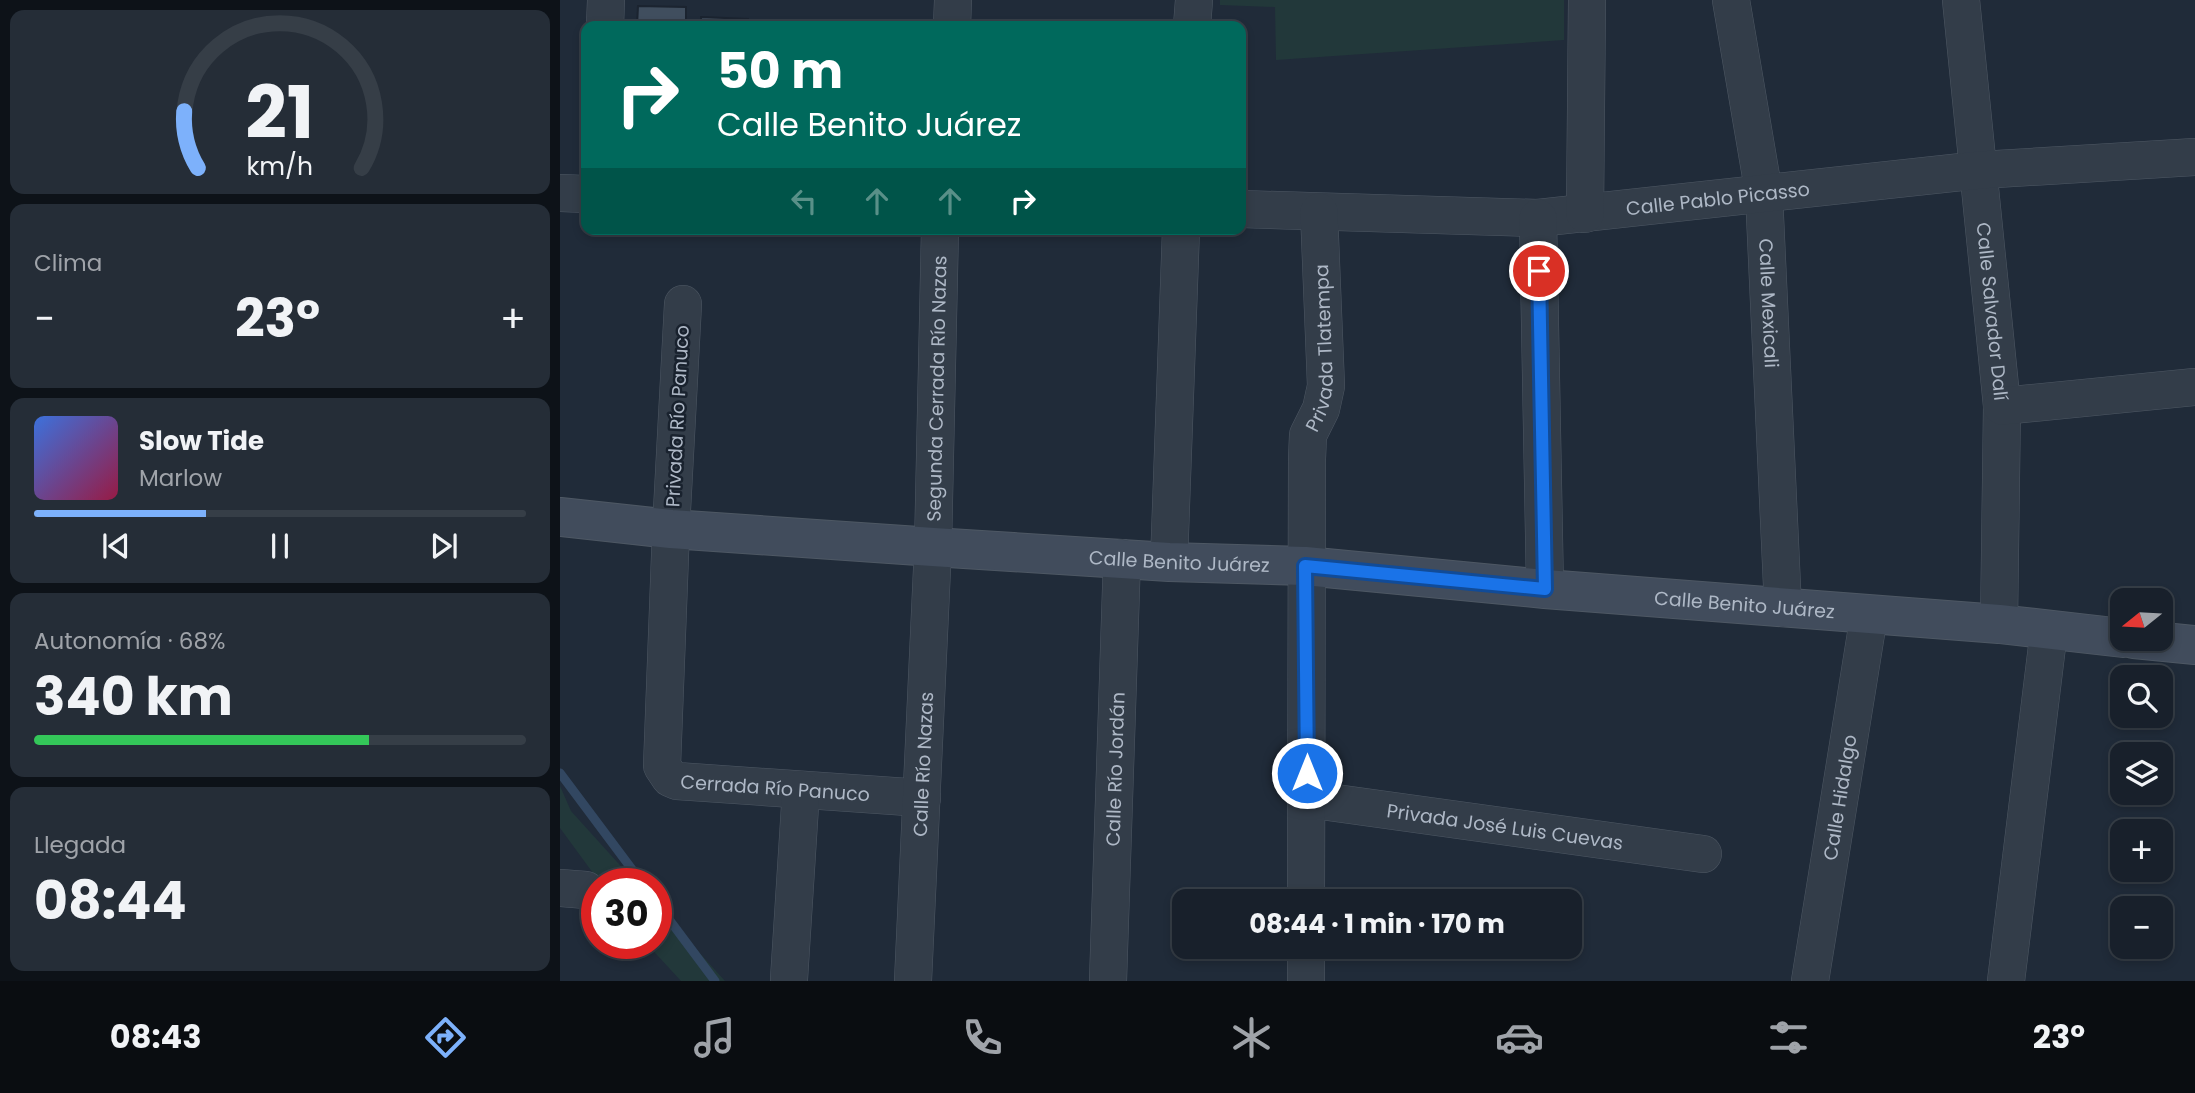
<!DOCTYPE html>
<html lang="es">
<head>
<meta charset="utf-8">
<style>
	body { margin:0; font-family:Poppins,sans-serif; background:#252d37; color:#f1f3f6; height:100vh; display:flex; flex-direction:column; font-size:26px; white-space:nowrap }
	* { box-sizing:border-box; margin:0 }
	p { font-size:23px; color:#9fa3a9 }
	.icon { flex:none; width:38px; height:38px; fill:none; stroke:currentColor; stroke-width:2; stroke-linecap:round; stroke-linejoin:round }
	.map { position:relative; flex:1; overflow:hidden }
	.sheet { display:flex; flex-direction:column; gap:10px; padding:10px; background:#0d1218; width:560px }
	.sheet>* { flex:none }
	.top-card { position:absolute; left:21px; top:21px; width:665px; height:214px; border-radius:14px; box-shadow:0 4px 10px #0003,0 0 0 2px #363e47; background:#00695c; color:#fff; overflow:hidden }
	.needle { width:46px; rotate:252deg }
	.fabs { position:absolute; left:1550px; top:588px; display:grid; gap:14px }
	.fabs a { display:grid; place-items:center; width:63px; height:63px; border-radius:14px; background:#18202b; box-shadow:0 4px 10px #0003,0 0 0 2px #363e47; font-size:35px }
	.speed { position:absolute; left:21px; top:868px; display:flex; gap:14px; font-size:35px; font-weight:700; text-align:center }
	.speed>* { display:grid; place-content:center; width:91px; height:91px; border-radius:50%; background:#18202b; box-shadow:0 4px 10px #0003,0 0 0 2px #363e47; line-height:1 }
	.speed .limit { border:10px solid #d22; background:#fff; color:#111 }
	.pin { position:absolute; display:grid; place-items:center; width:60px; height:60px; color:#fff; margin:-30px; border:4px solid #fff; border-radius:50%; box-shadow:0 2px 7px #0007 }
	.me { position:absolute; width:77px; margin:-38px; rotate:0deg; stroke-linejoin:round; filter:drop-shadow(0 0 5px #0008) }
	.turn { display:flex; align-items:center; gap:24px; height:147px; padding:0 21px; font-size:32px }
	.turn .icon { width:91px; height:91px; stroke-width:2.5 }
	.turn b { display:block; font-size:49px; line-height:60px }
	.lanes { display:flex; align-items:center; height:66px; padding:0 21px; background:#0003; justify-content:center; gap:35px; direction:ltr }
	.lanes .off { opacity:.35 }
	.big { font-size:52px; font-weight:700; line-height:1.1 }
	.sheet .card { flex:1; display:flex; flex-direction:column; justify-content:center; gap:10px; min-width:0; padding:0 24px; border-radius:14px; background:#252d37 }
	.sheet .dial { align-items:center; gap:0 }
	.dial svg { height:182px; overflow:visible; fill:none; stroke:#363e47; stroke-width:7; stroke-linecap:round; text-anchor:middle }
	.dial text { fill:#f1f3f6; stroke:none }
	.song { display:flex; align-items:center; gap:21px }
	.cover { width:84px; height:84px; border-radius:10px; background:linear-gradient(135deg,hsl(220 70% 55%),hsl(340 70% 35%)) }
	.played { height:7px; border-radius:4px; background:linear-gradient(90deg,#7db1fb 35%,#363e47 35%) }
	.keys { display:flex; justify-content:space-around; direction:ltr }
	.heat { display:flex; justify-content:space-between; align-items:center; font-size:38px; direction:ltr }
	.charge { height:10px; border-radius:5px; background:linear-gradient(90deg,#34c759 68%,#363e47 0) }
	.trip { position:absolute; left:612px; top:889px; width:410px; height:70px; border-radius:14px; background:#18202b; box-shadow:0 4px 10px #0003,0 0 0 2px #363e47; font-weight:700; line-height:70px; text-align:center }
	.tab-bar { display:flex; height:112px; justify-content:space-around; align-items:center; background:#0a0d11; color:#9fa3a9 }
	.tab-bar .icon { width:49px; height:49px }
	.tab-bar .selected { color:#7db1fb }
	.tab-bar b { font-size:32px; color:#f1f3f6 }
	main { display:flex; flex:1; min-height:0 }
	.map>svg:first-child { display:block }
	.green { fill:#22383a }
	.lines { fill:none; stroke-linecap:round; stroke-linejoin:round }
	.stream { stroke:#324761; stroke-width:9 }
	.building { fill:#404e5e; stroke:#1b2430; stroke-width:2 }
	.street-casing { stroke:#4e5864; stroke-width:38 }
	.secondary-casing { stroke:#4e5864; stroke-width:40 }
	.street { stroke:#333d49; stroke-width:37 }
	.secondary { stroke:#414c5c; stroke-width:38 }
	.route-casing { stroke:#114b97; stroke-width:18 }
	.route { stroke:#1a73e8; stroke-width:12 }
	.labels { text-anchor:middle; stroke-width:5; stroke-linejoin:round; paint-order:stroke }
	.street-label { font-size:19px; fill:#aeb8c6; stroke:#19222e }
</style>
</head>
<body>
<main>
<section class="sheet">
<div class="card dial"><svg viewBox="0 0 100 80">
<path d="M14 69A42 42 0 1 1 86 69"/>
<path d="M14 69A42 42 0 0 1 8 44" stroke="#7db1fb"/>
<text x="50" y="56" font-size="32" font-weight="700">21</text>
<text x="50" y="72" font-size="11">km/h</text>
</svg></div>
<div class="card"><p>Clima</p>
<div class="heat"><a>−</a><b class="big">23°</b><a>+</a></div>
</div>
<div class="card">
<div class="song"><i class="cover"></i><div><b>Slow Tide</b><p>Marlow</p></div></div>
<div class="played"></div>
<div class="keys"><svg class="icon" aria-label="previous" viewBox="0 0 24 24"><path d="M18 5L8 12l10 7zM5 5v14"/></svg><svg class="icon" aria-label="pause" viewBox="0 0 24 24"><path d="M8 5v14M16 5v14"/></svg><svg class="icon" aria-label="next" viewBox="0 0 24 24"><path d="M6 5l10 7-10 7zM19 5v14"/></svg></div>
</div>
<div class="card"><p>Autonomía · 68%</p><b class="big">340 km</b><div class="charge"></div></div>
<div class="card"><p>Llegada</p><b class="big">08:44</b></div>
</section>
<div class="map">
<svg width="1635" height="981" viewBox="0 0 1635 981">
	<rect width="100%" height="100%" fill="#202b39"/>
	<path class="green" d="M660 0H1004V40L716 60 715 7 660 5Z
		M0 786 11 811 77 884H41L0 828Z
		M96 904 100 909 165 981H121L86 943H96Z"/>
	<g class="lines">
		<path class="stream" d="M0 773 83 884
			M96 902 155 981"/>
	</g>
	<path class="building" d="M78 6 126 7V26H77Z
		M141 17 188 19V26H141Z"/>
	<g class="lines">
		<defs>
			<g id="street">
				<path id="s1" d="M1171 0 1204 194 1223 608"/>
				<path id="s2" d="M1401 0 1442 406 1439 624"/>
				<path d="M45 26 46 0"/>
				<path d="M392 26 393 0"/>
				<path d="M632 26 634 0"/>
				<path d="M0 193 26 194"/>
				<path id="s3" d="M681 209 978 218 1420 170 1635 157"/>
				<path d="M1025 214 1027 0"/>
				<path d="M978 218 985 589"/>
				<path id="s4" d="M123 304 111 529 102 766 110 778 117 781 362 798"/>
				<path d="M1442 406 1635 387"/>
				<path d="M609 562 621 229"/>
				<path id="s5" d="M747 799 1143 854"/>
				<path d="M0 888 26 890"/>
				<path id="s6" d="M746 901 747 459 748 435 761 409 766 386 759 212"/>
				<path d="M229 979 241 790"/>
				<path id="s7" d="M353 981 373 547 380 229"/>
				<path id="s8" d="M548 981 562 558"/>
				<path d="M746 981V947"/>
				<path id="s9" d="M1250 981 1309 615"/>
				<path d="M1446 981 1489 630"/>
			</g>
			<g id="secondary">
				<path id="s10" d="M0 517 111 529 373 547 609 562 745 566 985 589 1439 624 1563 638"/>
				<path d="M1574 639 1635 645"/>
			</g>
		</defs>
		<use href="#street" class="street-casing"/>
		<use href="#secondary" class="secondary-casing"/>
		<use href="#street" class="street"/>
		<use href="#secondary" class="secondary"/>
	</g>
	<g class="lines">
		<defs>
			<path id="route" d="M747 773 745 566 985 589 979 271"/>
		</defs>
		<use href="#route" class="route-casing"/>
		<use href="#route" class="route"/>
	</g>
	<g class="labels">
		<g class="street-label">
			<text dy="7" stroke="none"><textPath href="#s3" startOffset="478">Calle Pablo Picasso</textPath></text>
			<text dy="7" stroke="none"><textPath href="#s1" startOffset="306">Calle Mexicali</textPath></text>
			<text dy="7" stroke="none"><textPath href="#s2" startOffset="313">Calle Salvador Dalí</textPath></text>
			<text dy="7" stroke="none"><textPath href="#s6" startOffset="556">Privada Tlatempa</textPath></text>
			<text dy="7" stroke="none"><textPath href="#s7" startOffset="593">Segunda Cerrada Río Nazas</textPath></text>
			<text transform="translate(117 416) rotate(-87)" y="7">Privada Río Panuco</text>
			<text dy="7" stroke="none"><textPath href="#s10" startOffset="621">Calle Benito Juárez</textPath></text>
			<text dy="7" stroke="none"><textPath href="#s10" startOffset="1188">Calle Benito Juárez</textPath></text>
			<text dy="7" stroke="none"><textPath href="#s7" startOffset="217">Calle Río Nazas</textPath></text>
			<text dy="7" stroke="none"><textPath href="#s8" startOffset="212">Calle Río Jordán</textPath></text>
			<text dy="7" stroke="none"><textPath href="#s4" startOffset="583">Cerrada Río Panuco</textPath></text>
			<text dy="7" stroke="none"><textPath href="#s9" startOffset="186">Calle Hidalgo</textPath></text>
			<text dy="7" stroke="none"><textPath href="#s5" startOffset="200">Privada José Luis Cuevas</textPath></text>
		</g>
	</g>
</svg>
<div class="fabs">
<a><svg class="needle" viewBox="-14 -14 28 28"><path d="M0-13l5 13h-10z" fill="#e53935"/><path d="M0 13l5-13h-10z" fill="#9fa3a9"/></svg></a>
<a><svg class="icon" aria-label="search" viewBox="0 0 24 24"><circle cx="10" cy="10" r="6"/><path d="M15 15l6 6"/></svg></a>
<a><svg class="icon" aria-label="layers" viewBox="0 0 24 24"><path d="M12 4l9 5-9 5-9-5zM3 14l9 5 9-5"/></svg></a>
<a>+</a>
<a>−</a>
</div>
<div class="speed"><div class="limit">30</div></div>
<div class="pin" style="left:979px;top:271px;background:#d93025"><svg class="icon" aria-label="arrive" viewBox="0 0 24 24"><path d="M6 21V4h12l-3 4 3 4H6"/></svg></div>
<svg class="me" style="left:747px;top:773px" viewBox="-20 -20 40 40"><circle r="17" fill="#1a73e8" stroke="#fff" stroke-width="3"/><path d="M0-11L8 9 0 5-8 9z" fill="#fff"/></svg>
<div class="trip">08:44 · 1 min · 170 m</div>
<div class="top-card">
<div class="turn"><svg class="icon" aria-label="right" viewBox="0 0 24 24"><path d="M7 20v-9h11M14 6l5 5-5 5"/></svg><div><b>50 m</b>Calle Benito Juárez</div></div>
<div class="lanes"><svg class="icon off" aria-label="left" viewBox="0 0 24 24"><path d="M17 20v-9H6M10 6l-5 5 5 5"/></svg><svg class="icon off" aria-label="ahead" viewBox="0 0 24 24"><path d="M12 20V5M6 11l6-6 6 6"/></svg><svg class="icon off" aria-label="ahead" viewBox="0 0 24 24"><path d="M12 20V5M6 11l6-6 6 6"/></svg><svg class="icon" aria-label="right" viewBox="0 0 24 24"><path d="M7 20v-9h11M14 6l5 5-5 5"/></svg></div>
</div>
</div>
</main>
<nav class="tab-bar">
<b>08:43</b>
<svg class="icon selected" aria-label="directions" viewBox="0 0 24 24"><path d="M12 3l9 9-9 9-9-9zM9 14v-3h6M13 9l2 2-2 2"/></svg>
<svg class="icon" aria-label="music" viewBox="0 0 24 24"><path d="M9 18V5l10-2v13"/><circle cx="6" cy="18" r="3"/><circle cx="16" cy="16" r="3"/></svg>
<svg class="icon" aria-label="phone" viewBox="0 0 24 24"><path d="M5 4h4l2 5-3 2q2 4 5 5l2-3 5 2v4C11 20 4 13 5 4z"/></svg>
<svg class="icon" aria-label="climate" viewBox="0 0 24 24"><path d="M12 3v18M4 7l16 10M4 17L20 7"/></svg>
<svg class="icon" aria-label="car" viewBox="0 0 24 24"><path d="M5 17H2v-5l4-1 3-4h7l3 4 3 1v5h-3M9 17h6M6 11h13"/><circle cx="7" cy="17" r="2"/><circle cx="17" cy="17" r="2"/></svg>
<svg class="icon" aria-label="filters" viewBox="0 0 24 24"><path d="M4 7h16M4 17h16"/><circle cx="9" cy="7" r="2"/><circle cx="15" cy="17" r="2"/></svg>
<b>23°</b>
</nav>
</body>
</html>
